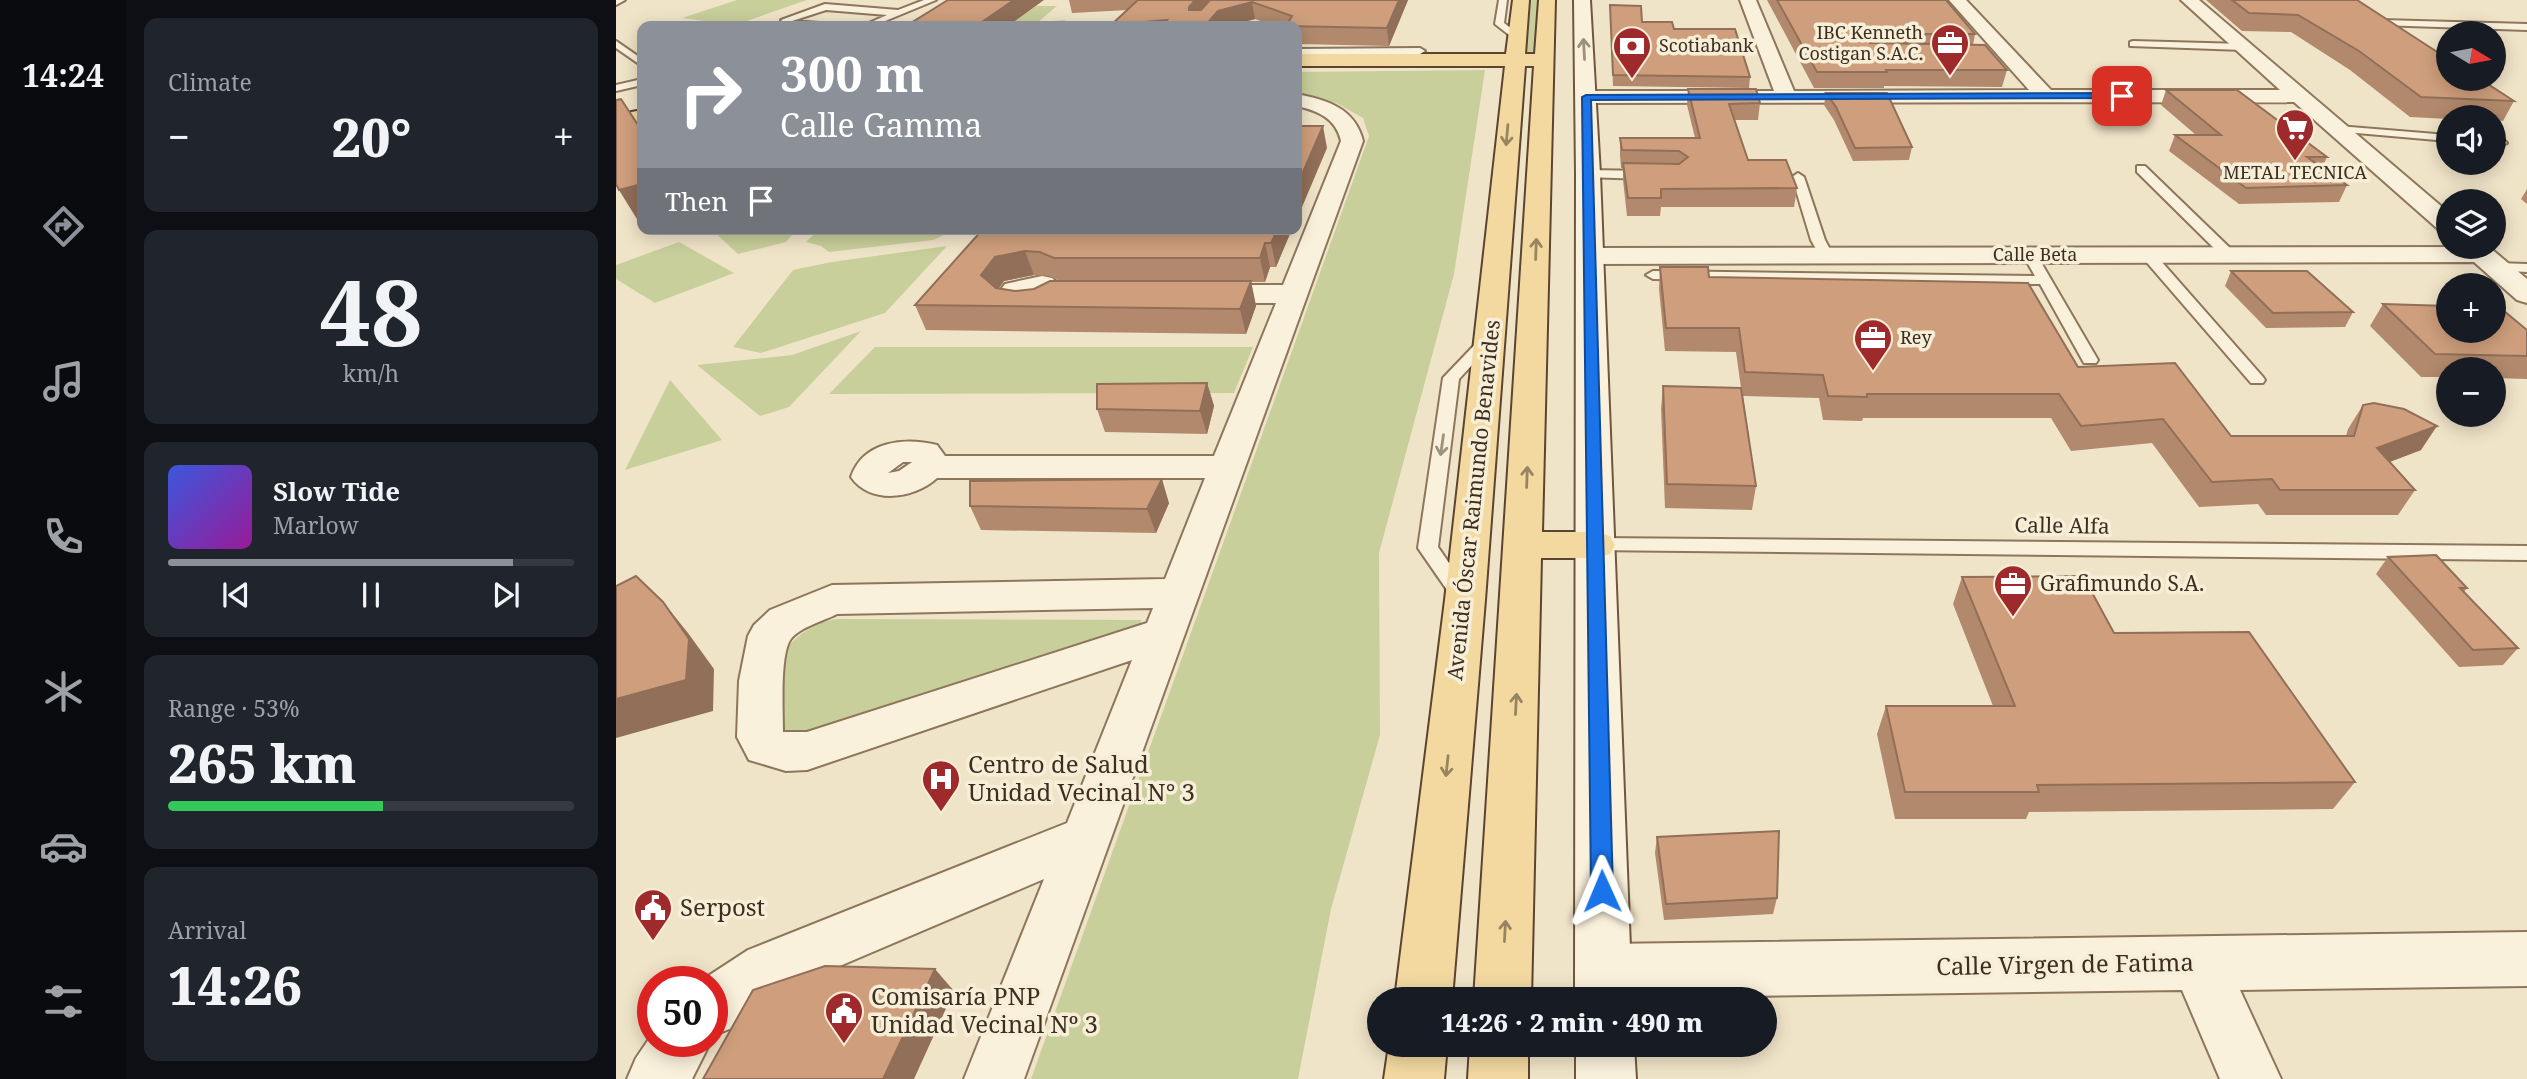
<!DOCTYPE html>
<html lang="en">
<head>
<meta charset="utf-8">
<style>
	body { margin:0; font-family:"Noto Serif",serif; background:#20242c; color:#f1f3f6; height:100vh; display:flex; flex-direction:column; font-size:26px; white-space:nowrap }
	* { box-sizing:border-box; margin:0 }
	p { font-size:23px; color:#9ea1a6 }
	.icon { flex:none; width:38px; height:38px; fill:none; stroke:currentColor; stroke-width:2; stroke-linecap:round; stroke-linejoin:round }
	.map { position:relative; flex:1; overflow:hidden }
	.side { display:flex; flex-direction:column; gap:18px; padding:18px; background:#0d0f14; width:490px }
	.side>* { flex:none }
	.top-card { position:absolute; left:21px; top:21px; width:665px; height:214px; border-radius:14px; box-shadow:0 4px 18px #0003; background:#8c9099; color:#fff; overflow:hidden }
	.needle { width:46px; rotate:100deg }
	.controls { position:absolute; left:1820px; top:21px; display:grid; gap:14px }
	.controls a { display:grid; place-items:center; width:70px; height:70px; border-radius:50%; background:#171b24; box-shadow:0 4px 18px #0003; font-size:35px }
	.speed { position:absolute; left:21px; top:966px; display:flex; gap:14px; font-size:35px; font-weight:700; text-align:center }
	.speed>* { display:grid; place-content:center; width:91px; height:91px; border-radius:50%; background:#171b24; box-shadow:0 4px 18px #0003; line-height:1 }
	.speed .limit { border:10px solid #d22; background:#fff; color:#111 }
	.pin { position:absolute; display:grid; place-items:center; width:60px; height:60px; color:#fff; margin:-30px; border-radius:14px; box-shadow:0 4px 10px #0006 }
	.me { position:absolute; width:77px; margin:-38px; rotate:359deg; stroke-linejoin:round; filter:drop-shadow(0 0 5px #0008) }
	.turn { display:flex; align-items:center; gap:24px; height:147px; padding:0 28px; font-size:32px }
	.turn .icon { width:91px; height:91px; stroke-width:2.5 }
	.turn b { display:block; font-size:49px; line-height:60px }
	.then { display:flex; align-items:center; height:66px; padding:0 28px; background:#0003; gap:14px; font-size:26px }
	.big { font-size:52px; font-weight:800; line-height:1.1 }
	.side .tile { flex:1; display:flex; flex-direction:column; justify-content:center; gap:10px; min-width:0; padding:0 24px; border-radius:14px; background:#20242c }
	.side .dial { align-items:center; gap:0 }
	.dial b { font-size:91px; line-height:1 }
	.song { display:flex; align-items:center; gap:21px }
	.cover { width:84px; height:84px; border-radius:10px; background:linear-gradient(135deg,hsl(230 70% 55%),hsl(300 70% 35%)) }
	.played { height:7px; border-radius:4px; background:linear-gradient(90deg,#8c9099 85%,#363941 85%) }
	.keys { display:flex; justify-content:space-around; direction:ltr }
	.heat { display:flex; justify-content:space-between; align-items:center; font-size:38px; direction:ltr }
	.charge { height:10px; border-radius:5px; background:linear-gradient(90deg,#34c759 53%,#363941 0) }
	.trip { position:absolute; left:751px; top:987px; width:410px; height:70px; border-radius:35px; background:#171b24; box-shadow:0 4px 18px #0003; font-weight:800; line-height:70px; text-align:center }
	main { display:flex; flex:1; min-height:0 }
	.tabs { display:flex; flex-direction:column; width:126px; justify-content:space-around; align-items:center; background:#090b0e; color:#9ea1a6 }
	.tabs .icon { width:49px; height:49px }
	.tabs .selected { color:#8c9099 }
	.tabs b { font-size:32px; color:#f1f3f6 }
	.map>svg:first-child { display:block }
	.green { fill:#c9cf9b }
	.lines { fill:none; stroke-linecap:round; stroke-linejoin:round }
	.lane-casing { stroke:#8d765c; stroke-width:4 }
	.street-casing { stroke:#8d765c; stroke-width:4 }
	.secondary-casing { stroke:#6f573f; stroke-width:4 }
	.primary-casing { stroke:#5b4430; stroke-width:4 }
	.lane { fill:#faf1dc; fill-rule:evenodd }
	.street { fill:#faf1dc; fill-rule:evenodd }
	.secondary { fill:#faf1dc; fill-rule:evenodd }
	.primary { fill:#f3d9a0; fill-rule:evenodd }
	.wall { fill:#b2896c; fill-rule:evenodd }
	.shaded-wall { fill:#916f58 }
	.building { fill:#cf9f7d; stroke:#916f58; stroke-width:2 }
	.oneway { stroke:#9c907e }
	.oneway2 { stroke:#988460 }
	.route { fill:#1a73e8; stroke:#114b97; stroke-width:2 }
	.labels { text-anchor:middle; stroke-width:7; stroke-linejoin:round; paint-order:stroke }
	.far-poi-label { font-size:18px; fill:#3d2e20; stroke:#f7eed8; text-anchor:start }
	.far-street-label { font-size:18px; fill:#3d2e20; stroke:#f7eed8 }
	.street-label { font-size:21px; fill:#3d2e20; stroke:#f7eed8 }
	.poi-label { font-size:21px; fill:#3d2e20; stroke:#f7eed8; text-anchor:start }
	.near-poi-label { font-size:24px; fill:#3d2e20; stroke:#f7eed8; text-anchor:start }
	.near-street-label { font-size:24px; fill:#3d2e20; stroke:#f7eed8 }
</style>
</head>
<body>
<main>
<nav class="tabs">
<b>14:24</b>
<svg class="icon selected" aria-label="directions" viewBox="0 0 24 24"><path d="M12 3l9 9-9 9-9-9zM9 14v-3h6M13 9l2 2-2 2"/></svg>
<svg class="icon" aria-label="music" viewBox="0 0 24 24"><path d="M9 18V5l10-2v13"/><circle cx="6" cy="18" r="3"/><circle cx="16" cy="16" r="3"/></svg>
<svg class="icon" aria-label="phone" viewBox="0 0 24 24"><path d="M5 4h4l2 5-3 2q2 4 5 5l2-3 5 2v4C11 20 4 13 5 4z"/></svg>
<svg class="icon" aria-label="climate" viewBox="0 0 24 24"><path d="M12 3v18M4 7l16 10M4 17L20 7"/></svg>
<svg class="icon" aria-label="car" viewBox="0 0 24 24"><path d="M5 17H2v-5l4-1 3-4h7l3 4 3 1v5h-3M9 17h6M6 11h13"/><circle cx="7" cy="17" r="2"/><circle cx="17" cy="17" r="2"/></svg>
<svg class="icon" aria-label="filters" viewBox="0 0 24 24"><path d="M4 7h16M4 17h16"/><circle cx="9" cy="7" r="2"/><circle cx="15" cy="17" r="2"/></svg>
</nav>
<section class="side">
<div class="tile"><p>Climate</p>
<div class="heat"><a>−</a><b class="big">20°</b><a>+</a></div>
</div>
<div class="tile dial"><b>48</b><p>km/h</p></div>
<div class="tile">
<div class="song"><i class="cover"></i><div><b>Slow Tide</b><p>Marlow</p></div></div>
<div class="played"></div>
<div class="keys"><svg class="icon" aria-label="previous" viewBox="0 0 24 24"><path d="M18 5L8 12l10 7zM5 5v14"/></svg><svg class="icon" aria-label="pause" viewBox="0 0 24 24"><path d="M8 5v14M16 5v14"/></svg><svg class="icon" aria-label="next" viewBox="0 0 24 24"><path d="M6 5l10 7-10 7zM19 5v14"/></svg></div>
</div>
<div class="tile"><p>Range · 53%</p><b class="big">265 km</b><div class="charge"></div></div>
<div class="tile"><p>Arrival</p><b class="big">14:26</b></div>
</section>
<div class="map">
<svg width="1911" height="1079" viewBox="0 0 1911 1079">
	<rect width="100%" height="100%" fill="#f0e4c8"/>
	<path class="green" d="M121 0H191L116 26H74L88 21 66 18Z
		M914 0H926L923 53H910Z
		M420 6H441L422 22 450 20 443 26H391Z
		M869 70 838 274 763 553 764 735 715 909 682 1079H415L753 136 747 118 720 103 681 93V72Z
		M95 229H181L170 242 122 254Z
		M204 229H324L328 235 317 240 213 252 205 246 190 242Z
		M63 242 118 273 39 303 0 279V265Z
		M331 246 269 313 145 353 117 347 177 270 216 262Z
		M245 331 173 407 144 416 81 365 176 355Z
		M259 347H637L618 393 213 394Z
		M54 380 106 440 9 470Z
		M220 619 525 620V624L220 734 162 738 168 651C182 634 198 623 220 619Z"/>
	<g class="lines">
		<defs>
			<path id="lane" d="M0 0H9L0 5Z
				M308 0H320L257 26H246L271 15 210 10 176 21 204 23 208 26H172L165 20 209 4 282 10Z
				M883 0H891L888 23 903 34V38H897L879 24Z
				M1766 20 1911 24V30L1763 25V21Z
				M0 41 26 59V66L0 48Z
				M1517 41 1627 44 1632 47 1627 50 1514 46V42Z
				M681 49 804 48 809 51 804 54 681 55Z
				M26 79V85L0 91V85Z
				M1722 126 1832 135V141L1718 131 1717 129Z
				M1878 139 1889 141 1891 143 1885 146 1878 145Z
				M1521 166H1529L1617 251V257H1607L1521 172Z
				M972 170 1031 171 1037 175 1031 179 968 177 966 174Z
				M1182 173 1188 177 1209 240 1217 255 1215 258H1205L1195 240 1176 177Z
				M1414 251 1419 252 1482 360 1480 363H1468L1424 284 1037 279 1030 275 1037 271 1419 276 1407 255Z
				M1532 251 1537 252 1647 377 1649 380 1647 383H1635L1527 258 1525 255Z
				M1880 263 1911 264V272L1875 270V264Z
				M874 332 882 337 843 379 822 547 857 598 854 603 847 605 840 603 802 548 827 378 869 334Z
				M980 538 1911 546V560L973 550 970 545 973 540Z"/>
			<path id="street" d="M1124 0H1140L1178 91 1413 90 1333 0H1350L1435 90H1664L1565 0H1583L1832 212V233L1823 230 1678 102 970 103 963 101 960 97 963 93 970 91H1158Z
				M681 94C711 100 739 108 747 141L408 1079H348L428 879 172 988 132 1014 116 1028 96 1036V982H83L132 950 451 823 516 660 191 770 170 771 133 760 121 737 123 681 132 636 138 625 154 610 216 585 549 579 589 478H321C298 499 254 505 235 477 247 441 289 437 321 445L329 456H598L660 303H585L575 300 571 294 575 288 585 285H667L725 141C720 118 702 111 681 106ZM287 462H296L283 471 272 473ZM537 608 531 623 191 732H167C167 710 164 661 173 642 180 628 208 621 221 614Z
				M1873 247 1911 279V303L1901 300 1858 262 974 264 964 262 960 256 964 250 974 248Z
				M426 276 436 278 450 291C435 313 395 325 378 299L389 284Z
				M1911 932V986L1624 990 1665 1079H1604L1566 990 987 998 967 990 959 971 967 952 987 944Z
				M37 1033V1041H95L76 1079H11L20 1058Z"/>
			<path id="secondary" d="M958 0H974L984 174 1016 999H959L960 174Z
				M960 1045H1018L1020 1079H960Z"/>
			<path id="primary" d="M897 0H913L909 54H919L923 0H939L926 532H980L994 536 999 545 994 554 980 558H925L915 999H858L918 66H909L869 600 836 999H779L829 600 889 66H681V54H890Z
				M26 110V122L0 129V115Z
				M773 1045H831L828 1079H768Z
				M854 1045H912V1079H852Z"/>
		</defs>
		<use href="#lane" class="lane-casing"/>
		<use href="#street" class="street-casing"/>
		<use href="#secondary" class="secondary-casing"/>
		<use href="#primary" class="primary-casing"/>
		<use href="#lane" class="lane"/>
		<use href="#street" class="street"/>
		<use href="#secondary" class="secondary"/>
		<use href="#primary" class="primary"/>
	</g>
	<path class="wall" d="M453 0H792L773 46 681 44V26H658L639 19 613 26H496L512 10 456 13Z
		M1151 0H1330L1359 34 1357 45 1391 70 1386 87 1268 86V88H1198Z
		M1590 0H1741L1898 101 1887 121 1878 120V117H1832V119L1794 117 1734 70 1675 32 1626 31Z
		M994 5 1026 22 1058 29 1134 77 1133 88 997 86Z
		M1072 89 1144 103 1142 120H1118L1132 160 1181 188 1178 207H1045L1044 216H1011L1007 180V168H1005L1004 155V138H1079L1071 105Z
		M1550 90 1711 157 1706 168 1731 185 1723 202 1623 204 1553 151 1559 135H1580L1545 105Z
		M1210 93 1296 147 1293 160 1237 161 1218 120 1208 105Z
		M1911 189V204L1905 199Z
		M367 229H676L660 267H654L649 282H635L640 306 630 334 310 330 299 305ZM418 275 433 276 444 281 418 289 399 291 383 288 388 281Z
		M1044 267 1093 277 1462 367 1615 436H1730L1732 429 1747 405 1805 450 1773 462 1799 490 1782 515H1650L1642 504 1583 507 1536 443 1455 451 1435 418H1247L1246 421 1207 420 1203 398 1127 396 1140 486 1136 510 1049 508 1045 409 1047 386 1125 388 1120 352 1049 351 1043 289Z
		M1615 271 1737 312 1729 327 1650 328 1609 286Z
		M1767 304 1911 330V379L1878 378V369H1832V377H1805L1754 326Z
		M591 383 598 406 591 434 489 432 481 409Z
		M553 503 540 533 365 530 354 506Z
		M1772 557 1851 588 1848 592 1902 648 1887 665 1843 667 1760 574Z
		M1346 577 1498 633 1739 782 1717 809 1413 812 1410 819H1279L1261 734 1270 706H1377L1337 604Z
		M1041 837 1161 898 1157 914 1048 920 1039 853Z"/>
	<path class="shaded-wall" d="M398 0H428L392 26H360Z
		M579 0H597L577 24 573 7Z
		M783 0H792L773 46 771 28Z
		M636 2 639 19 613 26H589L602 11Z
		M551 20 552 26 495 25Z
		M1259 34 1256 49 1251 51 1254 36Z
		M707 126 711 148 681 219V186Z
		M26 184V224H24L3 190Z
		M662 229H676L660 267 655 243Z
		M649 243 654 267 649 282 644 258Z
		M409 251 418 275 388 281 375 299 365 275 379 257Z
		M635 281 640 306 630 334 624 309Z
		M591 383 598 406 591 434 584 411Z
		M1821 426 1805 450 1745 473 1761 448Z
		M546 479 553 503 540 533 531 509Z
		M47 602 72 633 98 669 97 711 0 738V699Z
		M319 969 338 991 298 1079H267Z"/>
	<path class="building" d="M332 0H398L360 26H290Z
		M522 0H579L573 7V10H585L594 0H783L771 28 670 26 676 16 636 2 602 11 589 26H546L551 20 495 25Z
		M1161 0H1330L1359 34H1259L1254 36V43L1369 45 1391 70H1270L1271 72H1201Z
		M1616 0H1741L1832 59V79H1864L1898 101 1805 97 1743 51 1682 15 1633 13Z
		M994 5 1025 6 1026 22H1056L1058 29H1119L1134 77 997 75Z
		M1072 89H1140L1144 103 1113 104 1132 160H1170L1181 188 1045 189V198H1012L1007 163 1063 164 1072 157 1063 151 1006 150 1004 138H1084Z
		M1550 90H1621L1711 157H1691L1731 185 1630 188 1559 135H1605Z
		M1210 93H1271L1296 147 1239 148 1220 107Z
		M5 99 26 131V184L3 190 0 184V100Z
		M681 126H707L681 186Z
		M367 229H662L655 243H649L644 258H438L424 252 409 251 379 257 365 275 380 288 399 291 418 289 434 281H635L624 309 299 305Z
		M1044 267H1092L1093 277 1412 283 1462 367 1559 363 1615 436H1738L1747 405 1758 403 1788 409 1821 426 1761 448 1799 490H1664L1656 479 1596 482 1547 419 1465 426 1443 394H1251V397L1212 396 1207 375 1129 372 1123 328H1050Z
		M1615 271H1691L1737 312 1657 313Z
		M1767 304 1832 306V331H1878V306H1882L1911 330V356L1819 354Z
		M591 383 584 411 481 409V384Z
		M1047 386 1125 388 1140 486 1051 484Z
		M546 479 531 509 354 506V481Z
		M1820 555 1851 588H1844L1902 648 1857 650 1772 557Z
		M20 576 47 602 73 639 70 680 0 699V586Z
		M1467 576 1498 633 1633 632 1739 782 1421 785 1423 792H1289L1270 706H1399L1346 577Z
		M1163 831 1161 898 1050 904 1041 837Z
		M209 966 319 969 267 1079H87L137 990Z"/>
	<defs><path id="oneway-shaft" d="M-6 0H5M1.5-3L5.5 0L1.5 3" fill="none" stroke-width="1.6" stroke-linecap="round" stroke-linejoin="round" transform="scale(1.75)"/></defs>
	<g class="oneway">
		<use href="#oneway-shaft" transform="translate(968 49) rotate(-93)"/>
		<use href="#oneway-shaft" transform="translate(826 445) rotate(98)"/>
	</g>
	<g class="oneway2">
		<use href="#oneway-shaft" transform="translate(891 135) rotate(95)"/>
		<use href="#oneway-shaft" transform="translate(920 249) rotate(-88)"/>
		<use href="#oneway-shaft" transform="translate(911 477) rotate(-88)"/>
		<use href="#oneway-shaft" transform="translate(900 704) rotate(-87)"/>
		<use href="#oneway-shaft" transform="translate(831 766) rotate(96)"/>
		<use href="#oneway-shaft" transform="translate(889 931) rotate(-87)"/>
	</g>
	<path class="route" d="M1506 93 1509 98 975 100 997 891 993 899 986 901 978 899 975 891 966 97 970 95Z"/>
	<defs>
		<symbol id="office-pin" viewBox="-11 -11 22 30"><path d="M0 17L-7.5 6A9.5 9.5 0 1 1 7.5 6Z" fill="#9e2a2b" stroke="#f7eed8"/><path d="M-6-3h4V-5.5h4V-3h4V5H-6ZM-1-4.5V-3h2v-1.5ZM-6 0V1H6V0Z" fill="#fff"/></symbol>
		<symbol id="bank-pin" viewBox="-11 -11 22 30"><path d="M0 17L-7.5 6A9.5 9.5 0 1 1 7.5 6Z" fill="#9e2a2b" stroke="#f7eed8"/><path d="M-6-4H6V4H-6ZM0-2.3a2.3 2.3 0 1 0 0 4.6a2.3 2.3 0 1 0 0-4.6Z" fill="#fff"/></symbol>
		<symbol id="supermarket-pin" viewBox="-11 -11 22 30"><path d="M0 17L-7.5 6A9.5 9.5 0 1 1 7.5 6Z" fill="#9e2a2b" stroke="#f7eed8"/><path d="M-6-5.5h2.5l.6 2H6L4.5 2H-2.5L-4.4-4H-6ZM-1.5 3.2a1.3 1.3 0 1 0 .1 0ZM3 3.2a1.3 1.3 0 1 0 .1 0Z" fill="#fff"/></symbol>
		<symbol id="hospital-pin" viewBox="-11 -11 22 30"><path d="M0 17L-7.5 6A9.5 9.5 0 1 1 7.5 6Z" fill="#9e2a2b" stroke="#f7eed8"/><path d="M-5-5h3v3.5h4V-5h3V5h-3V1.5h-4V5h-3Z" fill="#fff"/></symbol>
		<symbol id="civic-pin" viewBox="-11 -11 22 30"><path d="M0 17L-7.5 6A9.5 9.5 0 1 1 7.5 6Z" fill="#9e2a2b" stroke="#f7eed8"/><path d="M-.6-6.5H3V-4.5H.6V-3L4-1V1h2V6H-6V1h2V-1L-.6-3ZM-1.2 2.5V6h2.4V2.5Z" fill="#fff"/></symbol>
	</defs>
	<g fill-rule="evenodd">
		<use href="#office-pin" x="1312" y="21" width="44" height="60"/>
		<use href="#bank-pin" x="994" y="24" width="44" height="60"/>
		<use href="#supermarket-pin" x="1657" y="106" width="44" height="60"/>
		<use href="#office-pin" x="1235" y="316" width="44" height="60"/>
		<use href="#office-pin" x="1375" y="562" width="44" height="60"/>
		<use href="#hospital-pin" x="303" y="757" width="44" height="60"/>
		<use href="#civic-pin" x="15" y="886" width="44" height="60"/>
		<use href="#civic-pin" x="206" y="989" width="44" height="60"/>
	</g>
	<g class="labels">
		<g class="far-poi-label">
			<text x="1307" y="39" text-anchor="end">IBC Kenneth<tspan x="1307" dy="21">Costigan S.A.C.</tspan></text>
			<text x="1043" y="52">Scotiabank</text>
			<text x="1679" y="179" text-anchor="middle">METAL TECNICA</text>
			<text x="1284" y="344">Rey</text>
		</g>
		<g class="far-street-label">
			<text x="1419" y="261">Calle Beta</text>
		</g>
		<g class="street-label">
			<text transform="translate(858 500) rotate(-84)" y="7">Avenida Óscar Raimundo Benavides</text>
			<text transform="translate(1446 526) rotate(1)" y="7">Calle Alfa</text>
		</g>
		<g class="poi-label">
			<text x="1424" y="591">Grafimundo S.A.</text>
		</g>
		<g class="near-poi-label">
			<text x="352" y="773">Centro de Salud<tspan x="352" dy="28">Unidad Vecinal N° 3</tspan></text>
			<text x="64" y="916">Serpost</text>
			<text x="255" y="1005">Comisaría PNP<tspan x="255" dy="28">Unidad Vecinal Nº 3</tspan></text>
		</g>
		<g class="near-street-label">
			<text transform="translate(1449 965) rotate(-1)" y="8">Calle Virgen de Fatima</text>
		</g>
	</g>
</svg>
<div class="controls">
<a><svg class="needle" viewBox="-14 -14 28 28"><path d="M0-13l5 13h-10z" fill="#e53935"/><path d="M0 13l5-13h-10z" fill="#9ea1a6"/></svg></a>
<a><svg class="icon" aria-label="sound" viewBox="0 0 24 24"><path d="M4 9h4l5-4v14l-5-4H4zM17 9q2 3 0 6"/></svg></a>
<a><svg class="icon" aria-label="layers" viewBox="0 0 24 24"><path d="M12 4l9 5-9 5-9-5zM3 14l9 5 9-5"/></svg></a>
<a>+</a>
<a>−</a>
</div>
<div class="speed"><div class="limit">50</div></div>
<div class="pin" style="left:1506px;top:96px;background:#d93025"><svg class="icon" aria-label="arrive" viewBox="0 0 24 24"><path d="M6 21V4h12l-3 4 3 4H6"/></svg></div>
<svg class="me" style="left:986px;top:891px" viewBox="-20 -20 40 40"><path d="M0-17L14 15 0 8-14 15z" fill="#1a73e8" stroke="#fff" stroke-width="4"/></svg>
<div class="trip">14:26 · 2 min · 490 m</div>
<div class="top-card">
<div class="turn"><svg class="icon" aria-label="right" viewBox="0 0 24 24"><path d="M7 20v-9h11M14 6l5 5-5 5"/></svg><div><b>300 m</b>Calle Gamma</div></div>
<div class="then">Then<svg class="icon" aria-label="arrive" viewBox="0 0 24 24"><path d="M6 21V4h12l-3 4 3 4H6"/></svg></div>
</div>
</div>
</main>
</body>
</html>
